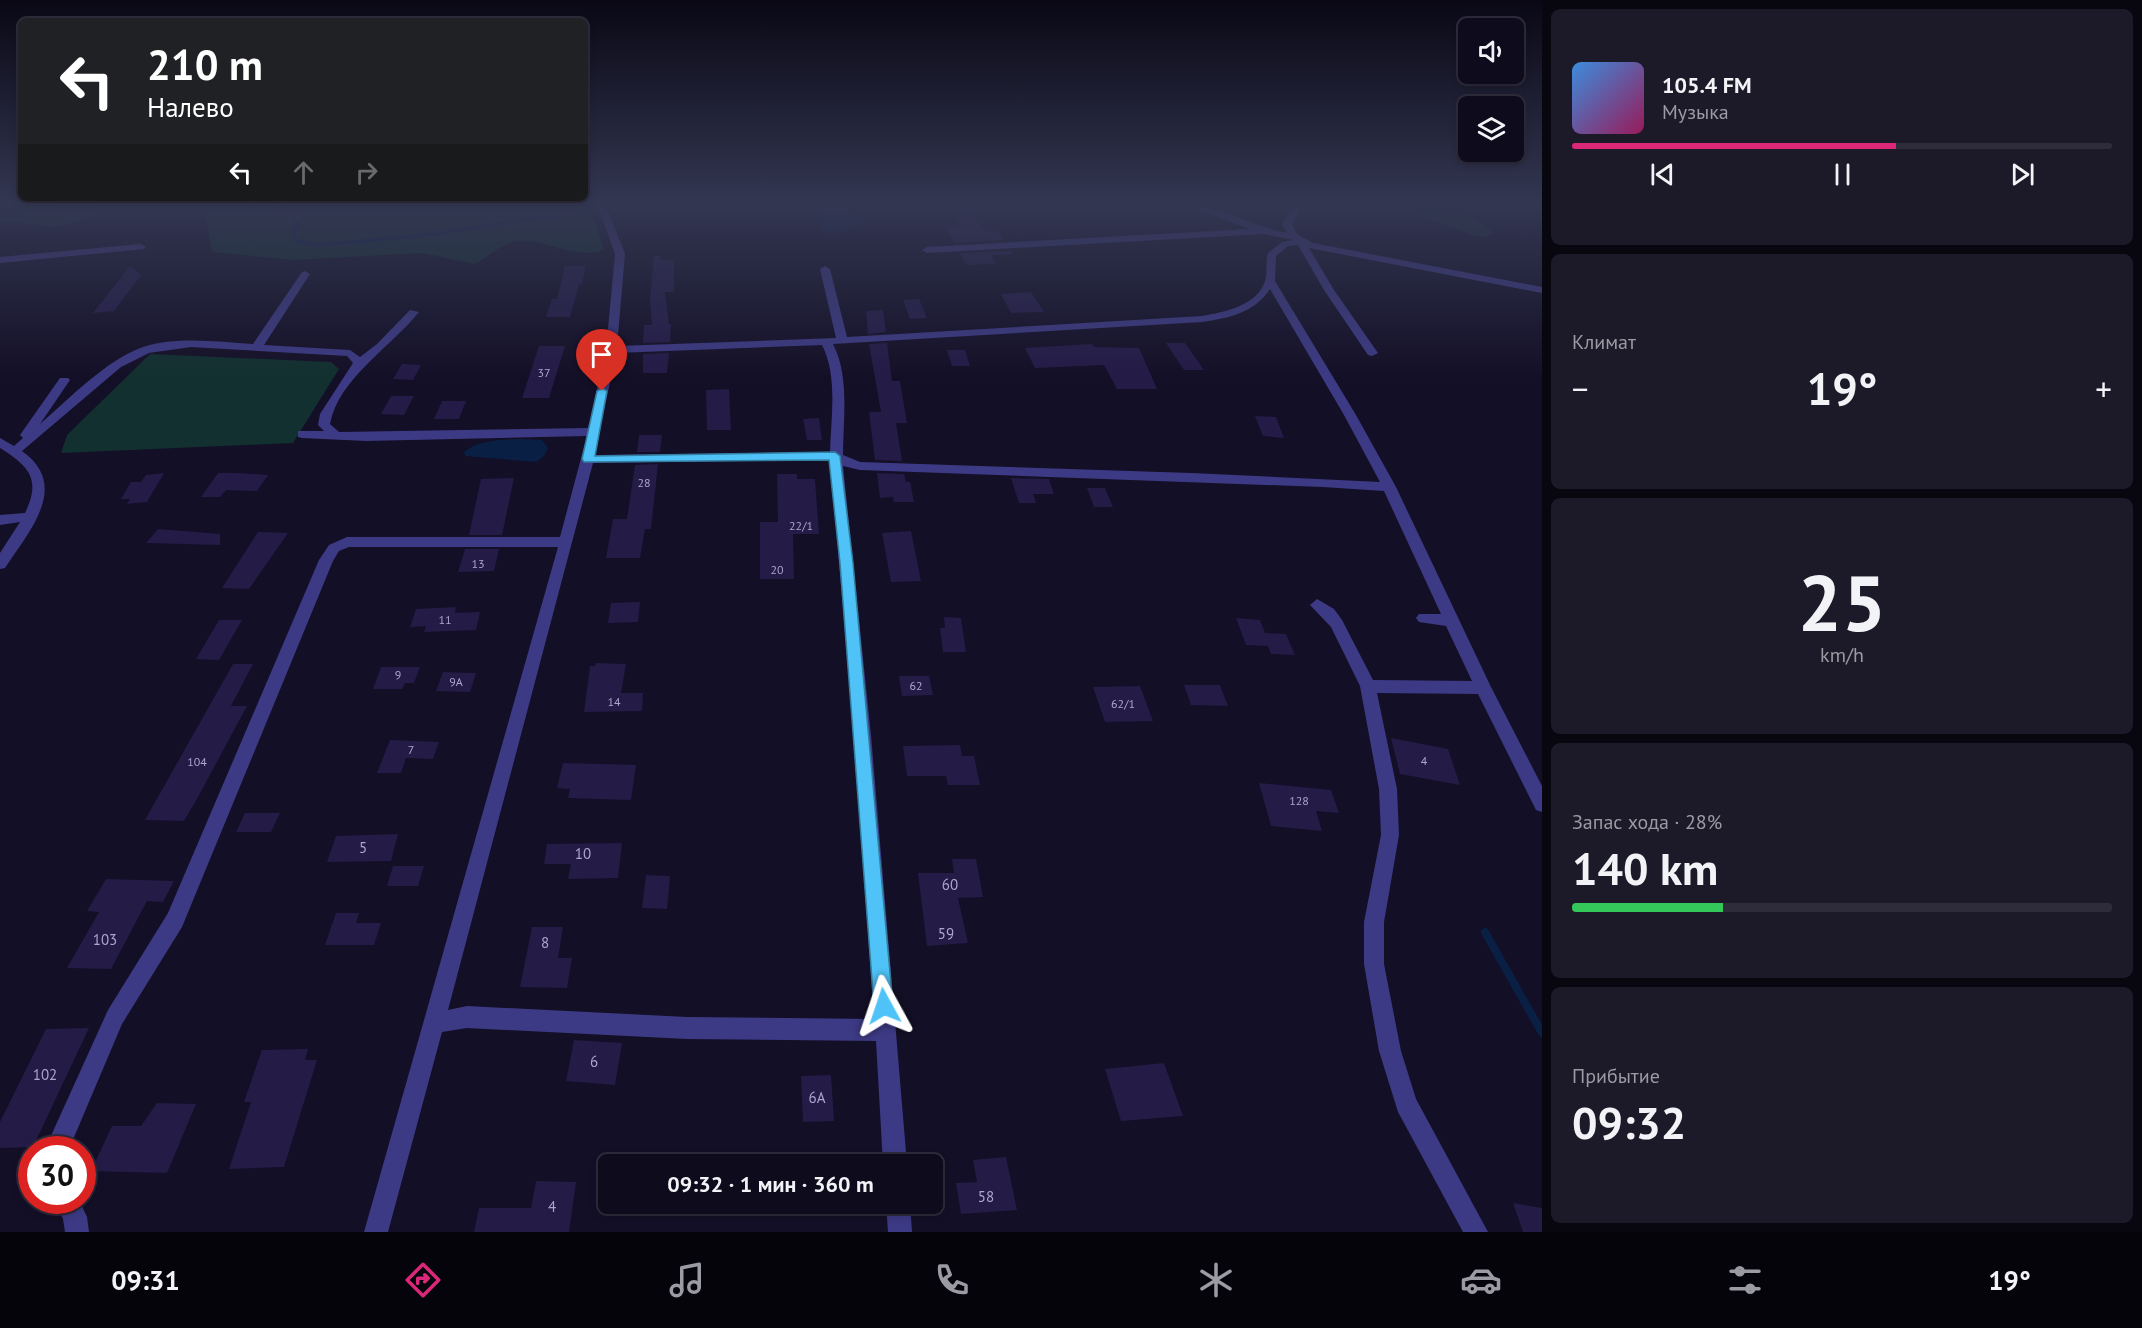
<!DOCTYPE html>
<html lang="ru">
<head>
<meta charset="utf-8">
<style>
	body { margin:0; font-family:"PT Sans",sans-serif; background:#1c1929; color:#f1f3f6; height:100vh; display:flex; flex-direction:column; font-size:22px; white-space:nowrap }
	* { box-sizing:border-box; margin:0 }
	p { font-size:20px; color:#9b9ba3 }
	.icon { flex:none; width:33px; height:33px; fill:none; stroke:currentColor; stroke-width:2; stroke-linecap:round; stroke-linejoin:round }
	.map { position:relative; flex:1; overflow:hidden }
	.sheet { display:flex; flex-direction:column; gap:9px; padding:9px; background:#08060f; width:600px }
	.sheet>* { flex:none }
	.hud { position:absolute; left:18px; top:18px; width:570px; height:183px; border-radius:9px; box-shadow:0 3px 9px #0003,0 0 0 2px #2e2b3b; background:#202124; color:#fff; overflow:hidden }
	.fabs { position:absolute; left:1458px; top:18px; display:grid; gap:12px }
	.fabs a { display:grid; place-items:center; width:66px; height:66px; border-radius:9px; background:#0e0b1c; box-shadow:0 3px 9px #0003,0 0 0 2px #2e2b3b; font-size:30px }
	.speed { position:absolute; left:18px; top:1136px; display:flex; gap:12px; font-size:30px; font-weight:700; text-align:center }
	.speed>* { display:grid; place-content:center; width:78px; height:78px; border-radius:50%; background:#0e0b1c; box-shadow:0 3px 9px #0003,0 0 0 2px #2e2b3b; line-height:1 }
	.speed .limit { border:9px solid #d22; background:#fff; color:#111 }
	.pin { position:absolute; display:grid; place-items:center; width:51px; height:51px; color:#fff; margin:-62px -26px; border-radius:50% 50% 50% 0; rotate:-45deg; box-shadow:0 0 6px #0007 }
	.pin .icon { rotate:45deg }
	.me { position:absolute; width:66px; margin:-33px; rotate:355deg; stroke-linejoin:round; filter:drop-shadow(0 0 4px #0008) }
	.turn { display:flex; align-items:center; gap:21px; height:126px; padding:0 30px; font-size:27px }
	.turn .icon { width:78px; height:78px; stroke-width:2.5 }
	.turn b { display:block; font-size:42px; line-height:51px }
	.lanes { display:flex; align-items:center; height:57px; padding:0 30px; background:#0003; justify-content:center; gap:30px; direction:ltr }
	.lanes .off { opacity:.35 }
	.big { font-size:45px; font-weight:700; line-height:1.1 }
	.sheet .tile { flex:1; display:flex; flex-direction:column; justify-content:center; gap:9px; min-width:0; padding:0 21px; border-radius:9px; background:#1c1929 }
	.sheet .dial { align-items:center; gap:0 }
	.dial b { font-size:78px; line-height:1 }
	.song { display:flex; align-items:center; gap:18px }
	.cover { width:72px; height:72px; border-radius:9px; background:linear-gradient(135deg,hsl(210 70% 55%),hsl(330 70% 35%)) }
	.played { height:6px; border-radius:3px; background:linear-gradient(90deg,#db2777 60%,#2e2b3b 60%) }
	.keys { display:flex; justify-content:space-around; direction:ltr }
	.heat { display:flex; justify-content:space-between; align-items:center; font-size:33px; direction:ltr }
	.charge { height:9px; border-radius:4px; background:linear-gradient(90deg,#34c759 28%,#2e2b3b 0) }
	.trip { position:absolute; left:598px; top:1154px; width:345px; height:60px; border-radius:9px; background:#0e0b1c; box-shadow:0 3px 9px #0003,0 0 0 2px #2e2b3b; font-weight:700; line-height:60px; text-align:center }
	.tabs { display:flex; height:96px; justify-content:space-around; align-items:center; background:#06040b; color:#9b9ba3 }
	.tabs .icon { width:42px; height:42px }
	.tabs .selected { color:#db2777 }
	.tabs b { font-size:27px; color:#f1f3f6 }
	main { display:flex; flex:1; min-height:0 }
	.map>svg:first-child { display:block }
	.green { fill:#12302f }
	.water { fill:#0a1f44 }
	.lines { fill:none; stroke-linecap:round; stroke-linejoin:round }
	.stream-far1 { stroke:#0a1f44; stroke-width:4 }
	.stream { stroke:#0a1f44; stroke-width:8 }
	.building { fill:#241b47 }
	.minor { fill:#3d3a85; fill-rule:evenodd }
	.route { fill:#4fc3f7; stroke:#337fa1; stroke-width:1.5 }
	.labels { text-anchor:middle; stroke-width:6; stroke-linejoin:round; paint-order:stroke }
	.number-label { font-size:12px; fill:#aca6d1 }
	.near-number-label { font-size:15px; fill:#aca6d1 }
</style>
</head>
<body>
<main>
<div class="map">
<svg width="1542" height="1232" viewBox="0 0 1542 1232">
	<rect width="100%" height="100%" fill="#130f26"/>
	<path class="green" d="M44 206H590L604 250C574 261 545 237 515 241 500 244 488 258 474 264L423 253 293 260 212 252 205 213H110L53 227 17 222 0 223V210Z
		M624 206H809C787 214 763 207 740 207 702 208 665 212 627 209Z
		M1393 206C1429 206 1466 208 1494 233L1485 237 1473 235Z
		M150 354 331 362 339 369 293 443 61 453 67 435Z"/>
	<path class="water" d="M831 206C846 208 860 209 868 223L834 233 823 231 819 220 811 212Z
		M521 439 542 440 548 448 544 456 536 462 465 456 464 452C479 439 502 440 521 439Z"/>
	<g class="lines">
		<path class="stream-far1" d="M276 206 288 212 298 224 293 234 296 241 319 245 417 236 623 206
			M0 215 92 206"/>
		<path class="stream" d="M1485 932 1542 1033"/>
	</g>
	<path class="building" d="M945 206H965L987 232 997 231 1003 240 955 243 946 228 962 226Z
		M1010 251 1013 254 991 255 996 264 966 265 960 253Z
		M654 256H660L661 260H674V292H665L669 324H671L670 342 643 343 644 325H652L650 299Z
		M130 266 141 275 114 311 93 313Z
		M565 266H586L582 284H579L570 317H546L552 299H557Z
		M1031 292 1044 312 1011 313 1001 294Z
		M919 299 927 318 910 319 903 300Z
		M883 310 886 332 868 334 866 311Z
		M887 343 892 381H900L907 423H896L902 461 875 460 869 412H881L869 344Z
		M1166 343H1185L1204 370H1184Z
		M1092 344 1094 347 1139 348 1157 389H1117L1104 365 1035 368 1025 348Z
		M539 346H565L549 398H522Z
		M947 350H965L970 366H952Z
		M669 353 667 373H643V354Z
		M402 364 421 365 413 380 393 379Z
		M729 389 731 430H707L706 390Z
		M391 396H414L404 415 381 414Z
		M442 401H466L459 419H434Z
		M1255 416 1276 417 1284 438 1263 436Z
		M819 418 822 440H807L803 419Z
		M639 435H662L660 452H637Z
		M658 464 651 529H645L640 558H606L613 519H627L635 465Z
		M164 473 147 502 127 504 130 499H121L131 482H141L146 475Z
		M218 473H237L268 475 257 491 226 490 220 497H201Z
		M877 473 904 474 906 482H910L914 502H894L893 497 880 498Z
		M777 474H797V479H815L819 534H793L794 579H760V522H778Z
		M514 478 502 535H469L481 479Z
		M1011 478 1049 479 1054 494H1033L1036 503H1019Z
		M1087 488H1105L1113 507H1094Z
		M158 529 220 534V545L146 543Z
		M911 531 921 581 891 582 882 533Z
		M258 532 288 533 249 589 222 588Z
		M465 549H499L494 571 458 572Z
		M640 602 638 622 608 623 611 603Z
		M456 607 455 613 480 612 476 630 424 632 426 626 410 627 416 609Z
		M944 617 961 618 966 652H943L940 628H945Z
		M1236 618 1260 620 1265 633 1286 634 1295 655 1271 654 1268 646 1246 645Z
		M219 620H242L219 660 196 659Z
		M596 663 626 664 621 693H643L642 711 584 712 590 666H595Z
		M233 664H253L231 706H247L198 797 184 821 145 820Z
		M381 667H420L414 683H405L402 689H373Z
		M443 672 476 673 470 692 436 691Z
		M899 676H929L933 695 902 696Z
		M1184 685H1220L1228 706 1191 705Z
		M1140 686 1153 721 1105 722 1093 687Z
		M1391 738 1448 749 1460 785 1400 774Z
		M390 740 439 742 433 759 406 758 401 773H377Z
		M960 745 962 756H974L980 785H948L946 776H907L903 746Z
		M563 763 636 765 631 800 568 798 570 789 557 788Z
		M1259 783 1331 790 1339 813 1316 811 1322 831 1271 826Z
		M245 813H280L271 832H236Z
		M398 834 391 861 327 862 336 836Z
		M622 843 618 878 568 879 571 864H544L547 844Z
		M952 859H976L983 897 958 898 968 943 927 946 918 873H954Z
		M393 866H424L418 886H387Z
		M646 875 670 876 667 909 642 908Z
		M106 879 174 881 163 902 147 901 111 969 67 968 99 912 87 911Z
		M336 913H359L356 923H381L374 945H325Z
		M532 927H563L558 958H572L567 988 520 987Z
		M89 1028 33 1147 0 1148V1122L46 1029Z
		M574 1040 622 1043 615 1085 566 1081Z
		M308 1049 305 1060H317L284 1167 229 1169 251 1102H244L262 1050Z
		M1164 1063 1183 1116 1121 1121 1105 1069Z
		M831 1075 834 1121 803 1122 801 1076Z
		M157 1103 196 1104 167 1173 91 1171 112 1126H141Z
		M1006 1157 1017 1210 961 1214 956 1183 977 1182 973 1160Z
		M536 1181 576 1182 569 1232H474L479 1208H531Z
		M1513 1203 1542 1208V1232H1523Z"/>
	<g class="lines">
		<path class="minor" d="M598 206H606L625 254 617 346 836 338 820 269 825 266 830 269 847 337 1202 316C1224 312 1257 306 1265 281 1268 272 1265 262 1268 253L1282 242 1293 240 1264 234 927 253 922 250 927 247 1250 229 1189 206C1220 206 1255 227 1287 233L1282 224 1295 206H1303L1292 224 1297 234 1313 243 1542 287V293L1309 248 1334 290 1378 353 1372 356 1368 355 1324 290 1298 245 1288 246 1276 256 1275 281 1356 415 1396 487 1491 687 1542 786V812L1536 810 1478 694 1377 693 1397 789 1399 835 1384 922V964L1401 1051 1416 1099 1488 1232H1463L1398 1112 1379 1051 1364 964V922L1381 835 1379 789 1360 686 1331 627 1310 605 1317 599 1334 609 1342 620 1373 680 1472 681 1446 626 1419 622 1416 618 1419 614H1441L1384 491 1323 487 860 470 843 466 871 735 907 1164H883L876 1041 687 1039 467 1028 442 1032 388 1232H364L558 547H349L339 551 333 561 182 927 122 1024 69 1149H45L108 1010 168 913 319 560 329 545 347 537H560L587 436 366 441 302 438 298 437V431H324L318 425 320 414 353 363 347 356 191 347 149 353 121 367 22 451C71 486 29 531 5 568L0 569V553L20 522 0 525V515L25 513C42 478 28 466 0 448V438L14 446 23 438 20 435 60 378H68L70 380 40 424C69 399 106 360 143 347 178 336 218 342 253 344L302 272 305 271 310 274 264 345 350 350 360 357 377 344 410 310 419 312C392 346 338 379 330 424L339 432 588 428 606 350 615 254ZM1270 289 1344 415 1380 482 1191 473 860 462 843 455C843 420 850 377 833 344L1202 322C1229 318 1254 313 1270 289ZM822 345C838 376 831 418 830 452L595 455 616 353ZM830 460 854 735 874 1019 687 1017 467 1006 448 1010 593 463Z
			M141 244 146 247 144 249 0 263V257Z
			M54 1200H79L87 1217 89 1232H65L63 1219Z
			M886 1203H910L912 1232H888Z"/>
	</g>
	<linearGradient id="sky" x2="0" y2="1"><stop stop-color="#0a0815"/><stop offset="0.54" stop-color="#333752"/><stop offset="1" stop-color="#333752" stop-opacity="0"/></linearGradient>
	<rect width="1542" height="378" fill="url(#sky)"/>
	<path class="route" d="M602 388 607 391 595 456 835 452 840 456 853 563 893 1006 890 1013 884 1016 877 1013 874 1006 840 563 829 460 584 462 582 459 597 391Z"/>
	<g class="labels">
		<g class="number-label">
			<text x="544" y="377">37</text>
			<text x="644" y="487">28</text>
			<text x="801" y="530">22/1</text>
			<text x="478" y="568">13</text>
			<text x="777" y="574">20</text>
			<text x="445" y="624">11</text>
			<text x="398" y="679">9</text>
			<text x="456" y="686">9А</text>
			<text x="916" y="690">62</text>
			<text x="614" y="706">14</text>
			<text x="1123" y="708">62/1</text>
			<text x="411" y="754">7</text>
			<text x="1424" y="765">4</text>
			<text x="197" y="766">104</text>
			<text x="1299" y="805">128</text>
		</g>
		<g class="near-number-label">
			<text x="363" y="853">5</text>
			<text x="583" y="859">10</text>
			<text x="950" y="890">60</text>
			<text x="946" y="939">59</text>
			<text x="105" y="945">103</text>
			<text x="545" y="948">8</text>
			<text x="594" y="1067">6</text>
			<text x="45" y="1080">102</text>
			<text x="817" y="1103">6А</text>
			<text x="986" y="1202">58</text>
			<text x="552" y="1212">4</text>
		</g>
	</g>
</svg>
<div class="fabs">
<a><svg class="icon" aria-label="sound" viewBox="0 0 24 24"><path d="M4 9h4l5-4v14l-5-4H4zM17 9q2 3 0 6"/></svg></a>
<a><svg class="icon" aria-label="layers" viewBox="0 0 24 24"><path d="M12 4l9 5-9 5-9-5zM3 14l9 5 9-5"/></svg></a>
</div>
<div class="speed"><div class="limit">30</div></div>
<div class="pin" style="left:602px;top:391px;background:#d93025"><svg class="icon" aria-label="arrive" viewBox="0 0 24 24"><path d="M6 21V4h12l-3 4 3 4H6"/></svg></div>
<svg class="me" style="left:884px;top:1006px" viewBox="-20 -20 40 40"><path d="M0-17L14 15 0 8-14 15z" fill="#4fc3f7" stroke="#fff" stroke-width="4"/></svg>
<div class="trip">09:32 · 1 мин · 360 m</div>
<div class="hud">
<div class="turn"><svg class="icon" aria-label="left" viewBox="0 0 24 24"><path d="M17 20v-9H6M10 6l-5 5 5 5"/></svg><div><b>210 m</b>Налево</div></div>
<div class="lanes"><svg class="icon" aria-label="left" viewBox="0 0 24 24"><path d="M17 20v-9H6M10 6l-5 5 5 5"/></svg><svg class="icon off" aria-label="ahead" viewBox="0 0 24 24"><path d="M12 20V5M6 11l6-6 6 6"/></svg><svg class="icon off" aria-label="right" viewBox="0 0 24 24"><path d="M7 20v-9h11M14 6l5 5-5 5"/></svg></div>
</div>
</div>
<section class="sheet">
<div class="tile">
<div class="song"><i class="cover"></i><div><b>105.4 FM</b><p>Музыка</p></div></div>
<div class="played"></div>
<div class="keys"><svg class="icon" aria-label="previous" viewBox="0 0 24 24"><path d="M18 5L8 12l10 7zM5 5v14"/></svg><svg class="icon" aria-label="pause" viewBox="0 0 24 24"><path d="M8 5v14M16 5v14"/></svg><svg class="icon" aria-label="next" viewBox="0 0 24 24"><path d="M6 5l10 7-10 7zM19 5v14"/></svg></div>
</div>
<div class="tile"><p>Климат</p>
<div class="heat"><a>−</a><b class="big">19°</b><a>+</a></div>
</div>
<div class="tile dial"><b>25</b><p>km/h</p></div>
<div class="tile"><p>Запас хода · 28%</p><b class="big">140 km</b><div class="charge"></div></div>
<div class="tile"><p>Прибытие</p><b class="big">09:32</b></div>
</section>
</main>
<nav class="tabs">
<b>09:31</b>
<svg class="icon selected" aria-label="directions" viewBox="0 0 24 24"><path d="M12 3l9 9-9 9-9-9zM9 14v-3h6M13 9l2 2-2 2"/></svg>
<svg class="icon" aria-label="music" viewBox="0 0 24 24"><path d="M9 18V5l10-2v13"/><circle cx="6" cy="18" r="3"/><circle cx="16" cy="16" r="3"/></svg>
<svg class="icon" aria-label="phone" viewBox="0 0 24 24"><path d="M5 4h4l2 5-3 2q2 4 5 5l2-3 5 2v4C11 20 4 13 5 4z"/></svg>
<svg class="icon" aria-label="climate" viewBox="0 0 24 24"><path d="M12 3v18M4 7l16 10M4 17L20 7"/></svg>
<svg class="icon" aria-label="car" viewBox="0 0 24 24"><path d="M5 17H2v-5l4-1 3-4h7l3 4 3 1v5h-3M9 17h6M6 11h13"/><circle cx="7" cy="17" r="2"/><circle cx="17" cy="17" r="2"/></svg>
<svg class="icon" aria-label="filters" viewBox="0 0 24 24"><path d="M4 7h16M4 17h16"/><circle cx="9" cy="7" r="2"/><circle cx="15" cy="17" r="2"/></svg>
<b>19°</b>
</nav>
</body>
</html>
